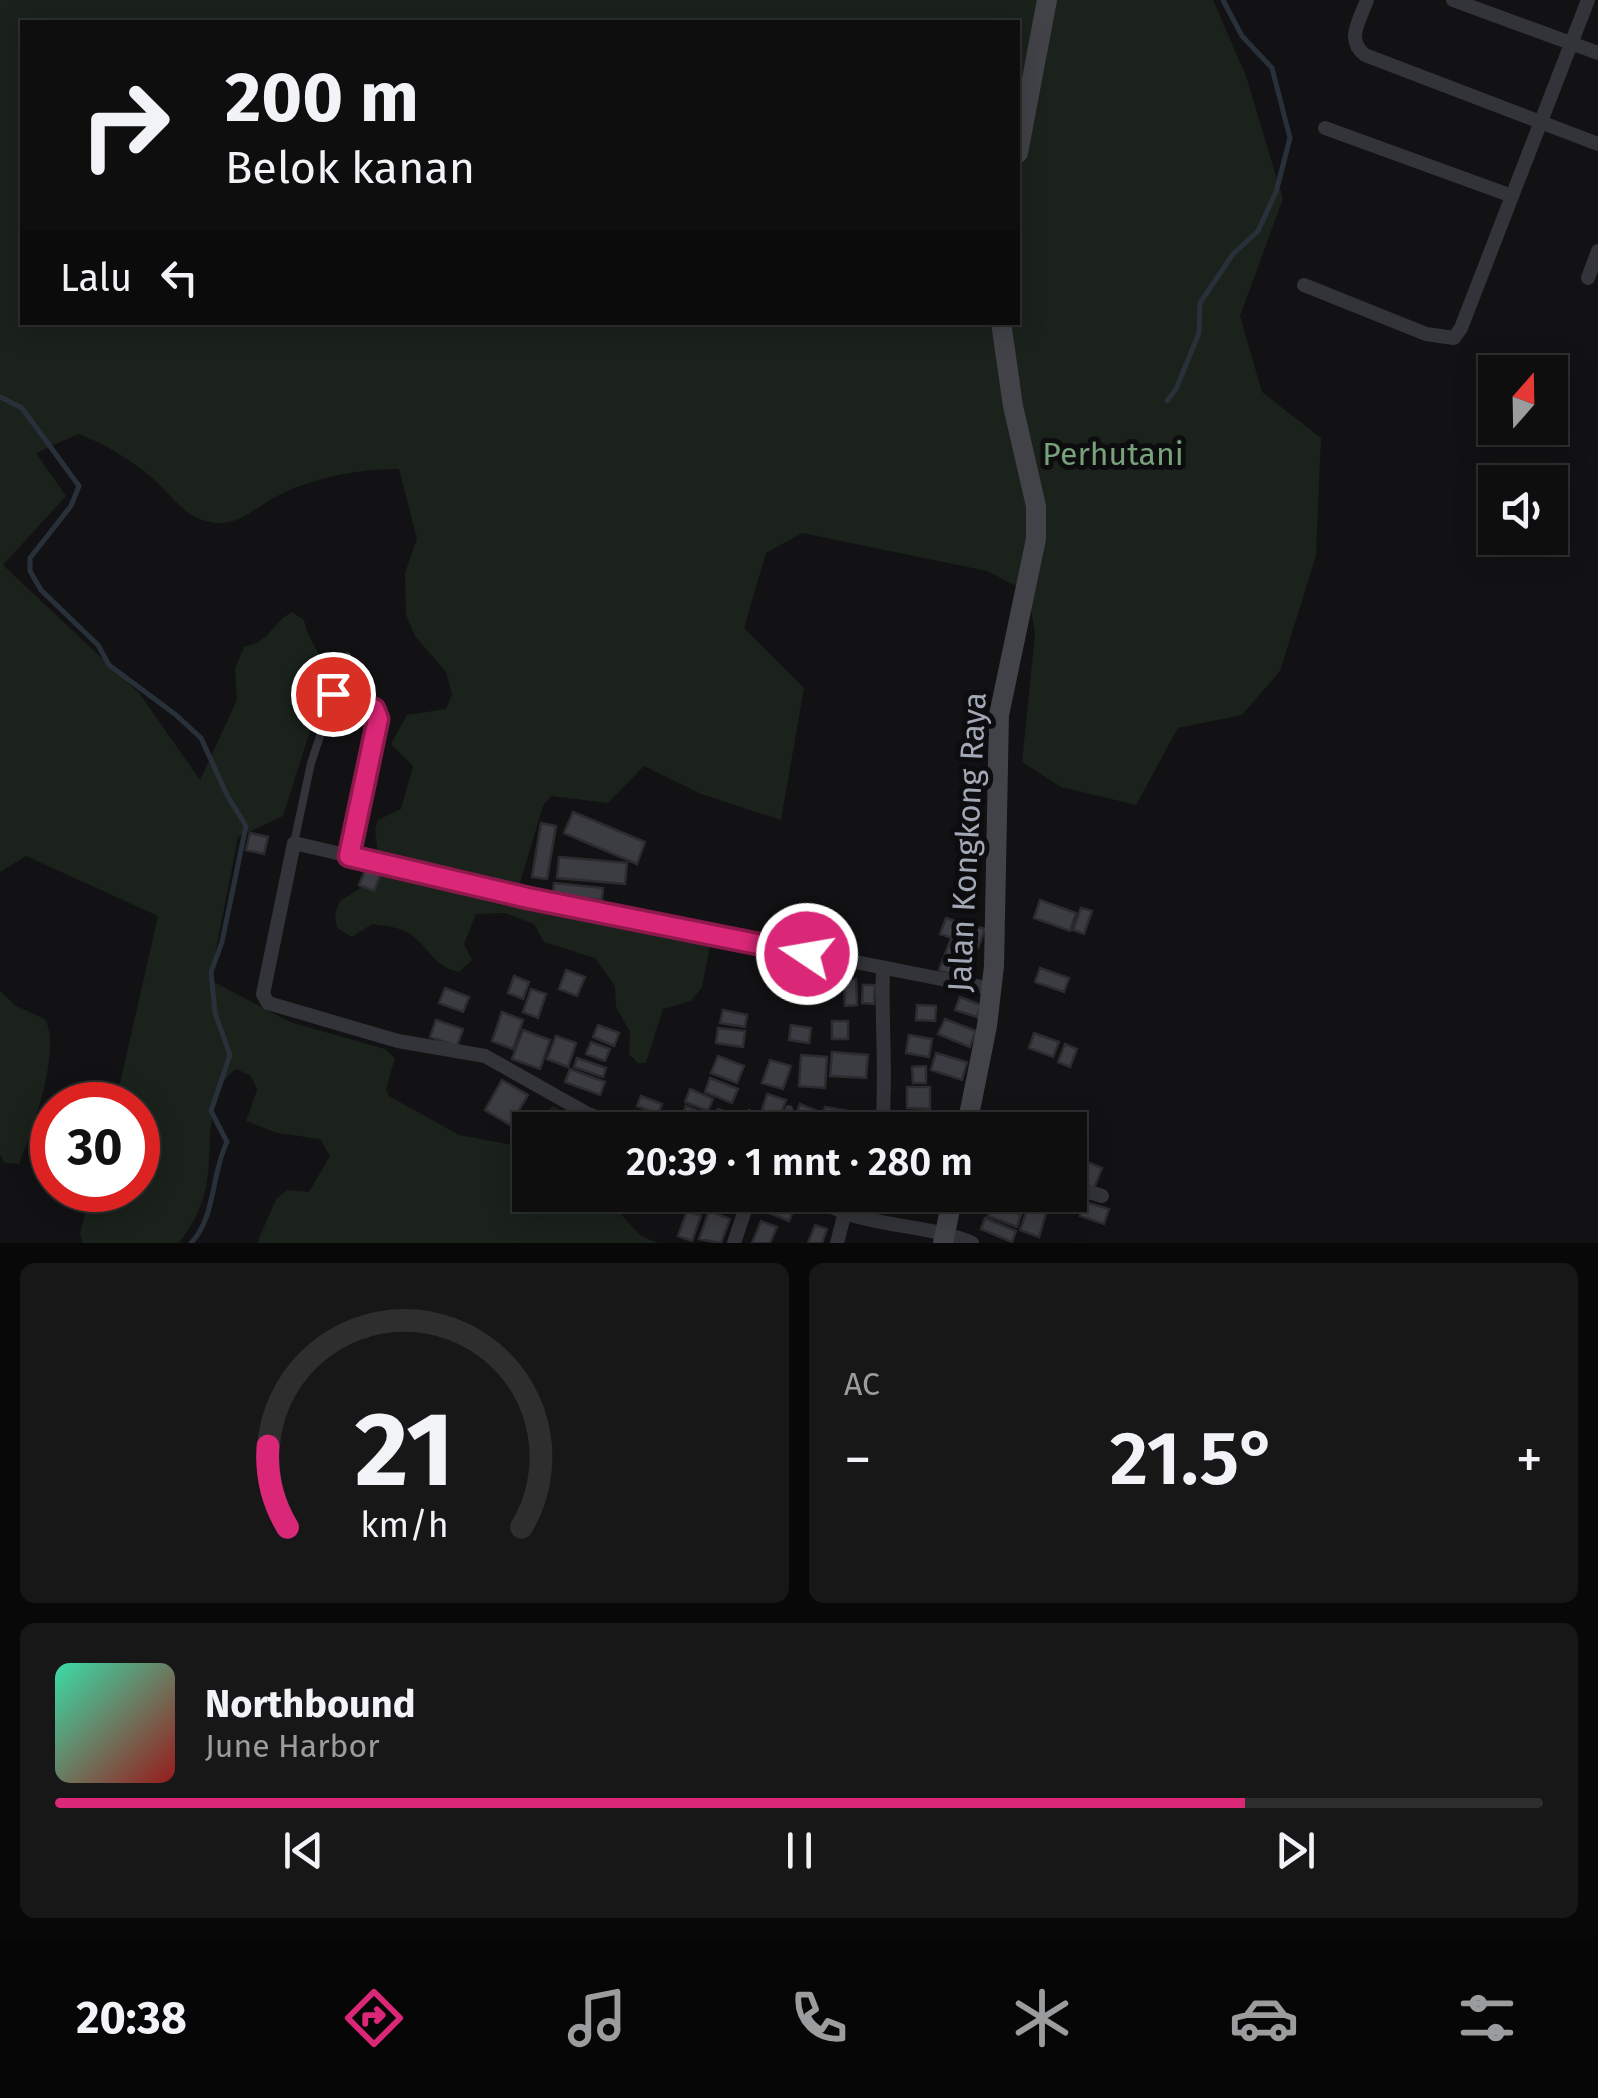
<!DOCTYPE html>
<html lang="id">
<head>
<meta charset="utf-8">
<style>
	body { margin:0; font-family:"Fira Sans",sans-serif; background:#171718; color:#f1f3f6; height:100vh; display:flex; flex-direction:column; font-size:38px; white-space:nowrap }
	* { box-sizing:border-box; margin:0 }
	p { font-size:32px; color:#9b9c9e }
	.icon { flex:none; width:55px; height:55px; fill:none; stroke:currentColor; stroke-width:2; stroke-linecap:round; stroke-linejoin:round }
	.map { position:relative; height:1243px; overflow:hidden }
	.drawer { display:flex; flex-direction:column; gap:20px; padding:20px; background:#080808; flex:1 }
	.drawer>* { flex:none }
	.banner { position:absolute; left:20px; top:20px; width:1000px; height:305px; border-radius:0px; box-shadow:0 5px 25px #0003,0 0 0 2px #2e2e2f; background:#0e0e0f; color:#f1f3f6; overflow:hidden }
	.needle { width:65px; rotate:20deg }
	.controls { position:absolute; left:1478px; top:355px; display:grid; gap:20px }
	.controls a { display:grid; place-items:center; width:90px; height:90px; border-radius:0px; background:#0e0e0f; box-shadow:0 5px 25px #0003,0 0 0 2px #2e2e2f; font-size:50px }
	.speed { position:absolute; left:30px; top:1082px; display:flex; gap:20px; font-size:50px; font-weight:700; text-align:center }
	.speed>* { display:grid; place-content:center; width:130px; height:130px; border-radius:50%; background:#0e0e0f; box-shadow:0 5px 25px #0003,0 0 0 2px #2e2e2f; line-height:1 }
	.speed .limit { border:15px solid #d22; background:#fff; color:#111 }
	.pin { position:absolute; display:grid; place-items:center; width:85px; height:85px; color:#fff; margin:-42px; border:5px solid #fff; border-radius:50%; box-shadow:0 2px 10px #0007 }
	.me { position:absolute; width:110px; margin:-55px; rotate:282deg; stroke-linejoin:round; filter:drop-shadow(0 0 8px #0008) }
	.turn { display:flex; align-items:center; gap:35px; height:210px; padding:0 40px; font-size:45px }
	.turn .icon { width:130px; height:130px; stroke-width:2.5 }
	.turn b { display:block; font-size:70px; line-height:85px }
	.then { display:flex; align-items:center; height:95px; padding:0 40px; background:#0003; gap:20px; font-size:38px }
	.big { font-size:75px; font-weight:600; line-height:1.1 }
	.drawer .tile { flex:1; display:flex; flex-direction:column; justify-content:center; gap:15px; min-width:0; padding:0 35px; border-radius:15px; background:#171718 }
	.drawer .dial { align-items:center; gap:0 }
	.dial svg { height:260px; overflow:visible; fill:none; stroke:#2e2e2f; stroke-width:7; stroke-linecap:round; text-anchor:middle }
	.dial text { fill:#f1f3f6; stroke:none }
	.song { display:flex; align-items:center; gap:30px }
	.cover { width:120px; height:120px; border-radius:15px; background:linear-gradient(135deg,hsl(160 70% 55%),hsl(0 70% 35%)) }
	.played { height:10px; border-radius:5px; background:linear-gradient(90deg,#db2777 80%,#2e2e2f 80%) }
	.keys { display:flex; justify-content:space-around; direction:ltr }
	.heat { display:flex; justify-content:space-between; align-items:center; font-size:55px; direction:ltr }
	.drawer .tiles { flex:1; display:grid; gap:20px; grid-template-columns:1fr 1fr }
	.tile:last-child { grid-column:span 2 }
	.trip { position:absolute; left:512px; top:1112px; width:575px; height:100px; border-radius:0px; background:#0e0e0f; box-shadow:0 5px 25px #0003,0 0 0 2px #2e2e2f; font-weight:600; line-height:100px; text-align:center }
	.tab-bar { display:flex; height:160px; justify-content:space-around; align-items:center; background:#060606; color:#9b9c9e }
	.tab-bar .icon { width:70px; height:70px }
	.tab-bar .current { color:#db2777 }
	.tab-bar b { font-size:45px; color:#f1f3f6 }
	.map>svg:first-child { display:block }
	.green { fill:#1a221b; fill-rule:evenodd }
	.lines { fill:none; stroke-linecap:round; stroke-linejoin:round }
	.stream { stroke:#283139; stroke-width:5 }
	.building { fill:#3c3d42; stroke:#2c2c30; stroke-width:2.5 }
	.lane { stroke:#333439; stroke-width:8 }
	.street { stroke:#333439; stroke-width:14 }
	.secondary { stroke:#414349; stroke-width:20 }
	.route-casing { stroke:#8e194d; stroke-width:25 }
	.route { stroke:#db2777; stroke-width:18 }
	.labels { text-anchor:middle; stroke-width:10; stroke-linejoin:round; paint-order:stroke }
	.park-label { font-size:32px; fill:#78a27b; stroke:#0d0d0f }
	.street-label { font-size:32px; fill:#a3a8b6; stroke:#0d0d0f }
</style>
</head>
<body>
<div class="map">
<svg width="1598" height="1243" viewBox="0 0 1598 1243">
	<rect width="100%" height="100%" fill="#121214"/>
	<path class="green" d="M0 0H1213L1246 76 1283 199 1240 316 1262 392 1321 438 1316 556 1280 671 1242 715 1178 728 1136 805 1061 787 1022 762 1035 634 1028 592 987 571 802 533 766 553 744 628 804 688 781 820 701 794 644 766 608 803 551 796 543 806 516 896 712 935 702 987 691 1001 663 1009 646 1063H638L629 1054 630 1032 616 1007 615 986 595 958 544 942 534 924 505 913 476 914 464 944 472 960 459 972C434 966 432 952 413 936 402 927 386 926 372 924L352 937 337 928 335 914 340 901C362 887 374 884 377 853 378 840 372 833 378 820L401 809 413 766 391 744 407 715 446 709 452 694 446 672 415 636 406 615 405 573 417 539 399 469C356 469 311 478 273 498 252 510 237 528 210 522 181 516 172 494 151 477 128 458 105 444 78 434L36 453 66 496 3 565 140 694 200 780 237 700 235 668 244 647C273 640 270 624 292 612L304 620C308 642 324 655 327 678L283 816 238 837 210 980 290 1022 385 1049 395 1058 386 1089 389 1096 459 1135 512 1145 553 1106 565 1113 561 1130H530V1195H603L641 1236 658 1243H257L276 1199 287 1190 309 1192 330 1156 320 1139 277 1133 246 1121 257 1090 251 1076 237 1069C202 1089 214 1153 206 1187 201 1209 193 1224 179 1243H82L80 1233 92 1190H138V1105H115L158 916 26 856 0 872ZM22 22H1018V322H22Z
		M0 991 16 1006 45 1019C62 1051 32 1130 19 1164L5 1163 0 1155Z"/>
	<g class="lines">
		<path class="stream" d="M0 397 22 408 79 486 71 506 30 558V571L41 590 98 645 109 665 176 715 201 738 227 795 246 826 222 942 211 972 215 1013 230 1055 211 1111 227 1142C211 1174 216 1217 191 1243
			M1167 401 1176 389 1199 333 1200 303 1233 254 1258 231 1276 192 1290 138 1272 68 1242 36 1223 0"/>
	</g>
	<path class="building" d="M573 812 645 842 637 864 564 833Z
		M541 823 556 826 547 879 532 877Z
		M250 833 268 837 264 854 246 850Z
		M559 857 627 863 625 884 557 878Z
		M368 863 383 869 374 891 359 885Z
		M554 883 603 888 602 900 553 895Z
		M1040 900 1076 913 1070 931 1034 918Z
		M1081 908 1092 911 1084 934 1073 930Z
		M946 918 966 925 960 941 940 934Z
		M970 924 985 929 978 948 963 942Z
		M951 939 965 945 953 975 939 970Z
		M1040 968 1069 978 1064 992 1035 982Z
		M566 970 585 977 577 996 559 989Z
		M514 976 529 982 523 999 508 993Z
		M856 979 857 1005 845 1006 844 980Z
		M863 985H875L874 1004 862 1003Z
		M445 988 469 997 463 1012 439 1003Z
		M531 989 546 994 538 1018 523 1012Z
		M960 997 981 1005 977 1017 955 1010Z
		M917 1005 936 1006 935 1021 916 1020Z
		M723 1010 747 1015 745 1027 720 1023Z
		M502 1012 523 1020 513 1049 492 1041Z
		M945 1019 976 1031 970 1047 938 1034Z
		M436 1020 463 1029 457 1046 430 1037Z
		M832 1021H848V1039H832Z
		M598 1025 619 1033 614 1046 593 1037Z
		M791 1025 811 1028 809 1043 789 1040Z
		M718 1028 745 1031 743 1047 716 1043Z
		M523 1030 550 1040 540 1069 512 1059Z
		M1034 1033 1059 1042 1053 1057 1029 1048Z
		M909 1035 932 1039 929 1057 906 1053Z
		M556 1036 576 1043 568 1067 547 1059Z
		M591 1042 610 1049 605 1061 586 1054Z
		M1065 1044 1077 1049 1070 1067 1058 1062Z
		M832 1052 868 1055 866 1078 830 1076Z
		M936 1053 967 1062 962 1080 931 1070Z
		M801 1055 827 1057 825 1088 799 1086Z
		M718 1056 744 1066 737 1083 711 1073Z
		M577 1058 606 1068 603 1077 574 1067Z
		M770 1060 791 1066 783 1089 762 1083Z
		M926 1066V1083H913L912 1067Z
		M570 1069 605 1082 600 1095 565 1082Z
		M710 1078 738 1089 732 1103 705 1092Z
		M502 1080 528 1095 510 1125 485 1110Z
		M907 1087H930V1109L907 1108Z
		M690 1089 713 1099 708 1111 685 1102Z
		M767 1094 786 1100 779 1119 761 1113Z
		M641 1096 662 1104 658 1114 637 1106Z
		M800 1104 822 1113 815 1130H790Z
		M686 1106 707 1115 702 1126 682 1117Z
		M825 1107 865 1114 863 1130H821Z
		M718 1109 739 1117 734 1130H710Z
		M749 1110 777 1129V1130H736Z
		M905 1113 922 1114 921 1130 904 1129Z
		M1070 1155 1102 1168 1093 1191 1070 1181Z
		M772 1198 795 1206 789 1221 767 1212Z
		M1085 1202 1109 1209 1104 1224 1080 1216Z
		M993 1204 1021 1215 1017 1227 988 1216Z
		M1028 1207 1046 1213 1039 1237 1020 1230Z
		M687 1211 701 1216 692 1241 678 1236Z
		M709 1211 730 1219 721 1243 699 1239Z
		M985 1218 1016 1231 1012 1242 981 1229Z
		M761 1221 777 1227 770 1243H752Z
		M815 1225 827 1229 822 1243H808Z"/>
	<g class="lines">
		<path class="lane" d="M333 694 374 709 378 719 349 856
			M294 843 311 763 347 656
			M782 1130 789 1109"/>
		<path class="street" d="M1367 0C1360 20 1345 40 1365 55L1598 144
			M1453 0 1598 53
			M1325 128 1512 196
			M1588 278 1598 251
			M1304 285 1426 334 1454 338 1461 328 1588 0
			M630 1130 588 1114 485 1056 398 1041 268 1003 263 994 294 843 527 897 992 989
			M882 1130C887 1075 881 1024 883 969
			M1070 1186 1102 1196
			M813 1195C851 1228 925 1222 972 1243
			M868 1218 872 1195
			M734 1243 750 1195
			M837 1243 845 1212"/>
		<path class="secondary" d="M1018 153 1047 0
			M966 1130 987 1026 994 966 999 715 1036 539V506L1013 406 1001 322
			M943 1243 953 1195"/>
	</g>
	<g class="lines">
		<defs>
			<path id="route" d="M333 694 374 709 378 719 349 856 528 898 807 954"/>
		</defs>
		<use href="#route" class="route-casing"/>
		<use href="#route" class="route"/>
	</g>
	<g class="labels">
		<g class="park-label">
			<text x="1113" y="465">Perhutani</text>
		</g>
		<g class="street-label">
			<text transform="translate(967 842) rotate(-87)" y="11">Jalan Kongkong Raya</text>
		</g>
	</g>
</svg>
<div class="controls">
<a><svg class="needle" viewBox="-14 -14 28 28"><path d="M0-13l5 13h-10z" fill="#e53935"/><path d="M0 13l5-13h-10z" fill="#9b9c9e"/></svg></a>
<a><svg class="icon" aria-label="sound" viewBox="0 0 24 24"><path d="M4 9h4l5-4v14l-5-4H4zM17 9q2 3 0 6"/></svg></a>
</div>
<div class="speed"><div class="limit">30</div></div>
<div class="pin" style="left:333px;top:694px;background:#d93025"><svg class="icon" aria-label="arrive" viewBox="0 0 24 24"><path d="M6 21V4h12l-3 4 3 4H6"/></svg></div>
<svg class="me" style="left:807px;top:954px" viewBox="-20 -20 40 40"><circle r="17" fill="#db2777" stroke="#fff" stroke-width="3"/><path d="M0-11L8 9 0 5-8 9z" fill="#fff"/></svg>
<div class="trip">20:39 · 1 mnt · 280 m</div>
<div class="banner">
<div class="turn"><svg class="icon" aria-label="right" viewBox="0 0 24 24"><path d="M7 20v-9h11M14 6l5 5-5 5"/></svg><div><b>200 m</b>Belok kanan</div></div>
<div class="then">Lalu<svg class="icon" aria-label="left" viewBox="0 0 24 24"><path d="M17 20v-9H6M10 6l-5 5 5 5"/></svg></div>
</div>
</div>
<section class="drawer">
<div class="tiles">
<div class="tile dial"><svg viewBox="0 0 100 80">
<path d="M14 69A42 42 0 1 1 86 69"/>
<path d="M14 69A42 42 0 0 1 8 44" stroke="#db2777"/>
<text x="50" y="56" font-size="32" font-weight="700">21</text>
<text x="50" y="72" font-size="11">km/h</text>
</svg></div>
<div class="tile"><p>AC</p>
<div class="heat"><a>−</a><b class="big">21.5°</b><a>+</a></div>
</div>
<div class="tile">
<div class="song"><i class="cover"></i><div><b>Northbound</b><p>June Harbor</p></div></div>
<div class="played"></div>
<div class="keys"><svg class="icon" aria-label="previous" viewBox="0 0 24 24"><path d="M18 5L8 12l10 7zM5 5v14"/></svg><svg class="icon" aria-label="pause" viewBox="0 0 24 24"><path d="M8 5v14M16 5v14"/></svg><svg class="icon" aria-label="next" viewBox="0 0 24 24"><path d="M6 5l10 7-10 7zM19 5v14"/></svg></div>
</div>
</div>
</section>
<nav class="tab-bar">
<b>20:38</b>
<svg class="icon current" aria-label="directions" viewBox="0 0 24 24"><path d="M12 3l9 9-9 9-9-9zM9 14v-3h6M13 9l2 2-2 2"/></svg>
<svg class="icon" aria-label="music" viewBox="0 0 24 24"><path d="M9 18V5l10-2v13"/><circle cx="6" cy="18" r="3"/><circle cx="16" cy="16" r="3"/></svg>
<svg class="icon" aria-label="phone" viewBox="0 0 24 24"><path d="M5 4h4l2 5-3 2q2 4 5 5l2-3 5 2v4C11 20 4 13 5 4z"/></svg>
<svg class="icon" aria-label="climate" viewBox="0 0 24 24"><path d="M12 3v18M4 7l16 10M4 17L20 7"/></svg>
<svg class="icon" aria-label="car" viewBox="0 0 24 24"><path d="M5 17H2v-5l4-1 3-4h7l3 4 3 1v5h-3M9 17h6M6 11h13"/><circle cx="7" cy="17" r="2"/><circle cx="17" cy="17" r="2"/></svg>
<svg class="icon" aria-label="filters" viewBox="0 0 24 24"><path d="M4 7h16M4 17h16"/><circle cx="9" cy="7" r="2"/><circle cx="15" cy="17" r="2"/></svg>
</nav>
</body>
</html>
